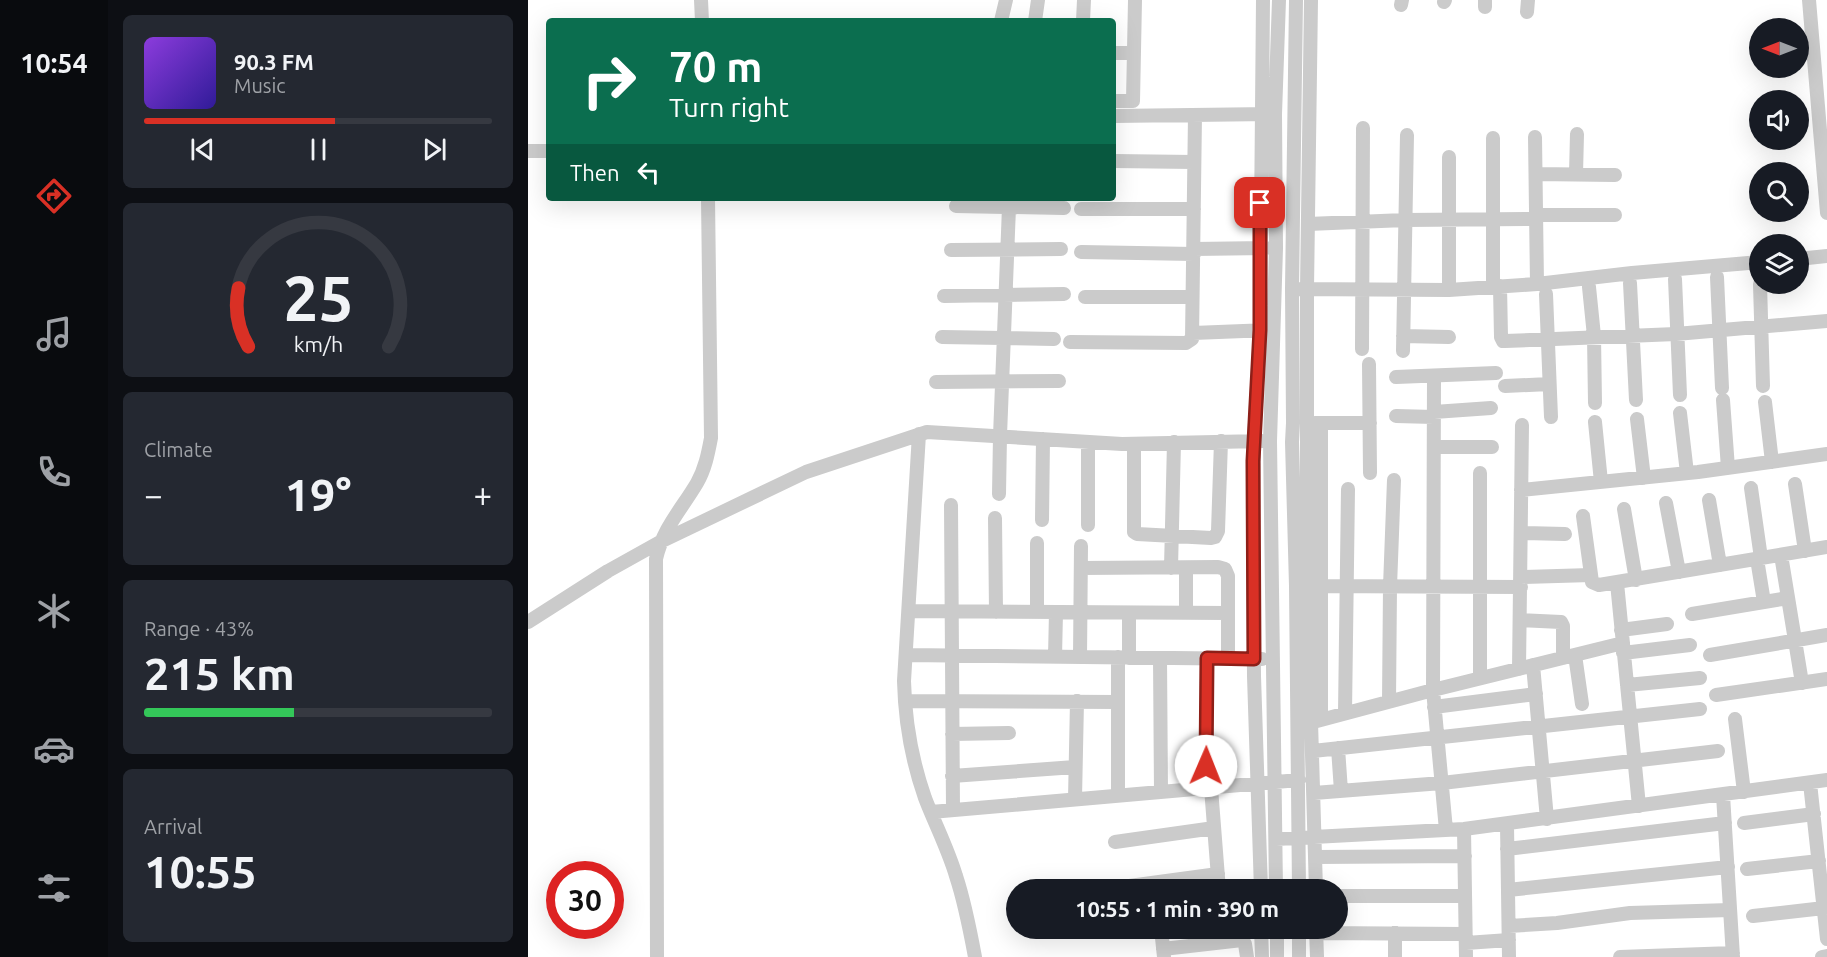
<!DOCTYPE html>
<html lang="en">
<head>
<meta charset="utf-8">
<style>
	body { margin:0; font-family:Ubuntu,sans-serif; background:#242831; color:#f1f3f6; height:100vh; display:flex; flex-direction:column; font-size:22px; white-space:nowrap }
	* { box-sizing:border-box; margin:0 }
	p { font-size:20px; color:#9ea1a6 }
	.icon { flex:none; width:33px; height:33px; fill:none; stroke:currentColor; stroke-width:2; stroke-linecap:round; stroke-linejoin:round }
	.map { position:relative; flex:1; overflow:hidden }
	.sheet { display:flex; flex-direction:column; gap:15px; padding:15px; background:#0d0f14; width:420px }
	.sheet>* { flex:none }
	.top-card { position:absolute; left:18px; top:18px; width:570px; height:183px; border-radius:6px; box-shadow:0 6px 24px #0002; background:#0b6e4f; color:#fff; overflow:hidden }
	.needle { width:39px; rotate:270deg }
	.buttons { position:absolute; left:1221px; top:18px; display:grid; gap:12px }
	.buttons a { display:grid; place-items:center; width:60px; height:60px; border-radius:50%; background:#171b24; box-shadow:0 6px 24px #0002; font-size:30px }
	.speed { position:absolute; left:18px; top:861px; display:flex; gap:12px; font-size:30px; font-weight:700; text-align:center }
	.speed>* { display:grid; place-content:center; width:78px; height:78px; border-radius:50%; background:#171b24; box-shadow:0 6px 24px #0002; line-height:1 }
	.speed .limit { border:9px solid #d22; background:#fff; color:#111 }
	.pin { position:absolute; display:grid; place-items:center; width:51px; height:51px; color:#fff; margin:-26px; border-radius:12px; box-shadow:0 3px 9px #0006 }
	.me { position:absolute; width:66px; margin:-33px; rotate:1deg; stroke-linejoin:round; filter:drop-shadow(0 0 4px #0008) }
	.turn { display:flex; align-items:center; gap:21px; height:126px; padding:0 24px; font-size:27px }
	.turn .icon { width:78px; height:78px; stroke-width:2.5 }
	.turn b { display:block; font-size:42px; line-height:51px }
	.then { display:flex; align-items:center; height:57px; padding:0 24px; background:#0003; gap:12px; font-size:22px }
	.big { font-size:45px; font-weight:700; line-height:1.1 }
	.sheet .widget { flex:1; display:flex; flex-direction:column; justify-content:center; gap:9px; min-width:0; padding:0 21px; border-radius:9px; background:#242831 }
	.sheet .dial { align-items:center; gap:0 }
	.dial svg { height:156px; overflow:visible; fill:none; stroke:#363941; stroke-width:7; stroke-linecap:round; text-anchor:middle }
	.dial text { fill:#f1f3f6; stroke:none }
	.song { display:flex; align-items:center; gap:18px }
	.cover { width:72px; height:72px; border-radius:9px; background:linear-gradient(135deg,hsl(270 70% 55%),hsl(250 70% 35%)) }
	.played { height:6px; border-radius:3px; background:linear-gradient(90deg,#d93025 55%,#363941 55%) }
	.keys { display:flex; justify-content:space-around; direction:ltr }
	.heat { display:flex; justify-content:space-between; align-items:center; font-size:33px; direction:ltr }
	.charge { height:9px; border-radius:4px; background:linear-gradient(90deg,#34c759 43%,#363941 0) }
	.trip { position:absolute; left:478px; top:879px; width:342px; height:60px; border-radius:30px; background:#171b24; box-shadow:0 6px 24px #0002; font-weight:700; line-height:60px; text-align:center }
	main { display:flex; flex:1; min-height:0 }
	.tabs { display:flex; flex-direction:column; width:108px; justify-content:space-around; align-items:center; background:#090b0e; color:#9ea1a6 }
	.tabs .icon { width:42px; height:42px }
	.tabs .on { color:#d93025 }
	.tabs b { font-size:27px; color:#f1f3f6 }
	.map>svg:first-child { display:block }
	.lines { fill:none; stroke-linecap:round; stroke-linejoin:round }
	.minor { stroke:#cbcbcb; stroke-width:14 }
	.route-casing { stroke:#8d1f18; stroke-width:15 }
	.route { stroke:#d93025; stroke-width:10 }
</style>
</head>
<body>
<main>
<nav class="tabs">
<b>10:54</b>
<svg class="icon on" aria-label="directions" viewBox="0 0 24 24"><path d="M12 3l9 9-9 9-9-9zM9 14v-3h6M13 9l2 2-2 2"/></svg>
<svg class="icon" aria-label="music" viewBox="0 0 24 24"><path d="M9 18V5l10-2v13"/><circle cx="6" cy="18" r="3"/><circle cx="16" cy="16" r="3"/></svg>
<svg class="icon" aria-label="phone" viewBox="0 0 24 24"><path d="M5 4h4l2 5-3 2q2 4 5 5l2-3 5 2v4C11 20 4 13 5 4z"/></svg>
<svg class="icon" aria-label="climate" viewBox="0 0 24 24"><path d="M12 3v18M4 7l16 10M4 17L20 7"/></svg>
<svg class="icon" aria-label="car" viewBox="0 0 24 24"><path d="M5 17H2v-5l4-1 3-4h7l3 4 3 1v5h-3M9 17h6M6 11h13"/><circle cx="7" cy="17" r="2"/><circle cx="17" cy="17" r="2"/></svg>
<svg class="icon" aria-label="filters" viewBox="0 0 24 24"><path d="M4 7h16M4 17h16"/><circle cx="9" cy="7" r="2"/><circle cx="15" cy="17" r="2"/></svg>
</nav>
<section class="sheet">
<div class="widget">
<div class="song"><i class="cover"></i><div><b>90.3 FM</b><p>Music</p></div></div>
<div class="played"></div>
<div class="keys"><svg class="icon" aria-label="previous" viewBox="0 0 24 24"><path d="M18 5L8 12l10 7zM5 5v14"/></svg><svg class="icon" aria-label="pause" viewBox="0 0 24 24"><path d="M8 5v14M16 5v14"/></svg><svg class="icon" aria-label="next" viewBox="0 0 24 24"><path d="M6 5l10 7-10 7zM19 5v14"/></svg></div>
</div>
<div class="widget dial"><svg viewBox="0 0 100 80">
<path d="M14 69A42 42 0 1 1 86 69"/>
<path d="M14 69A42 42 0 0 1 9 39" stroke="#d93025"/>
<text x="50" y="56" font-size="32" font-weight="700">25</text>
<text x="50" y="72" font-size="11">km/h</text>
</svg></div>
<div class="widget"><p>Climate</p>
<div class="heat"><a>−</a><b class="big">19°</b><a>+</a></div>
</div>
<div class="widget"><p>Range · 43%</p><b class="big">215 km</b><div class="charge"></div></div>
<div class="widget"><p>Arrival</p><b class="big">10:55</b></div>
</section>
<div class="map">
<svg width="1299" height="957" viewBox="0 0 1299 957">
	<rect width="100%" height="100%" fill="#fff"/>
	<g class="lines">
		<path class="minor" d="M173 0 174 21
			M768 0 764 289 765 423 764 442 768 586 771 890
			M783 0 779 289V586L788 890
			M1281 0 1299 213
			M916 2 917 0
			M873 5 874 0
			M957 7V0
			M999 12 1000 0
			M473 21 478 0
			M507 21 510 0
			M555 21 556 0
			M585 53H606
			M585 101H605L607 0
			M585 116 742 114
			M1007 137 1009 284
			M0 151H21
			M585 161 666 162
			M1008 174 1087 175
			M1048 174 1049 134
			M428 206 536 208
			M553 209H666
			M1008 215H1087
			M780 224 877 220 1008 219
			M666 249 738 248
			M423 250 533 249
			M553 252 666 254
			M1270 259 1299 256
			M1189 277 1194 388
			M1147 279 1152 395
			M1102 283 1108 400
			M1232 284 1235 386
			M972 286 973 337 975 341H977L1148 334 1299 321
			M965 287V138
			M1061 287 1066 336 1067 403
			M770 289 921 290 1009 284 1104 273 1232 262
			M921 290V157
			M1018 294 1023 417
			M416 296 536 294
			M557 297H664
			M665 333 741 330
			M875 336 921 337
			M414 337 526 339
			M542 342 658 343 664 339 667 115
			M834 349 835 128
			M875 351 879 135
			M841 364 842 473
			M906 376 905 690 918 830
			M868 377 968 373
			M408 382 531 381
			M977 386 1021 384
			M1195 400 1200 468
			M1237 402 1244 462
			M906 412 963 408
			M1152 413 1159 473
			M868 416 906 417
			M1109 419 1116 478
			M1067 422 1073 482
			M787 423H842
			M391 434 376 681C377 723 383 758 397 798 407 824 420 849 428 876 437 903 442 930 447 957
			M606 444V532L609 534 683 538 687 537 690 531 693 441
			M907 447H964
			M952 473V678
			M1267 484 1277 551
			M1223 488 1233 558
			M993 490 1170 472 1299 454
			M471 494 472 436 481 207
			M1181 500 1192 565
			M1138 503 1151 572
			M423 505 425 810
			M1096 509 1108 580
			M1055 516 1064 582 1071 585 1299 547
			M467 518 468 612
			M514 520 515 439
			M560 525V442
			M993 533 1037 534
			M509 543V612
			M1253 555 1274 683
			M1229 559 1236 602
			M553 568 690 567 697 569 700 576V659
			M643 568 646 442
			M993 577 1063 575
			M1089 583 1111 806
			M785 586 993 587
			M381 611 700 613
			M601 613V658
			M658 613V568
			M1164 614 1260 598
			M992 620 1033 622 1035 626V658
			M0 622 80 571 132 542 278 472 399 432 594 444 734 441
			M1093 630 1139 624
			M1095 653 1162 645
			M378 655 734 659
			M1047 655 1054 704
			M1182 655 1299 635
			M527 657 528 612
			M552 657 553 546
			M632 658 633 792
			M1005 665 1019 819
			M991 669 994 425
			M1099 685 1172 678
			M1188 695 1299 679
			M377 701 590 702
			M861 701 862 587 866 480
			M906 707 1008 694
			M817 713 820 489
			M1207 719 1216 792
			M793 720V423
			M774 725 905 690 1095 643
			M424 734 481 733
			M810 748 813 791
			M785 751 1172 709
			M424 776 547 767
			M1282 783 1299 939
			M678 788 679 658
			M683 788 691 890
			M786 793 914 783 1190 751
			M590 795V657
			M1195 795 1205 957
			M547 799 549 701
			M403 812 771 780
			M1216 823 1286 814
			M979 825 981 957
			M936 829 938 957
			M748 839 936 829 1299 780
			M587 842 686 828
			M979 849 1197 823
			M788 857 937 856
			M1219 869 1291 861
			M572 890 690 874
			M733 890 726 676 725 541 726 441 732 330 735 0
			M748 890 742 441 748 248 747 114 751 0
			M980 890 1200 867
			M810 896H937
			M1225 916 1296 908
			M981 926 1029 923 1102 913 1202 910
			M633 928 636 957
			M733 928 734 957
			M749 928V957
			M788 928 789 957
			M788 933 937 934
			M867 933V957
			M938 943 981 940
			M635 949 714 940 717 944 719 957
			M129 957 128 559C135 528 153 510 169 483 177 469 180 454 183 438L180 198
			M771 957V928
			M1092 957 1205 953
			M1294 957 1299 956"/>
	</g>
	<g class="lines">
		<defs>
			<path id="route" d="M678 766 679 658 726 659 725 461 732 330V203"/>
		</defs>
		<use href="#route" class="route-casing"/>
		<use href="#route" class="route"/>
	</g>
</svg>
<div class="buttons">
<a><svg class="needle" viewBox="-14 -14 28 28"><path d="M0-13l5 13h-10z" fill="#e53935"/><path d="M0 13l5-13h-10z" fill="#9ea1a6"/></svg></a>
<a><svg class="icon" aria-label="sound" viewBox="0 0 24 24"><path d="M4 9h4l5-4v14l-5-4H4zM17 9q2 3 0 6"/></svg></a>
<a><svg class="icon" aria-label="search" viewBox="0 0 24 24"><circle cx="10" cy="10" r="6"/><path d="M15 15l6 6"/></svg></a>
<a><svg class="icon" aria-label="layers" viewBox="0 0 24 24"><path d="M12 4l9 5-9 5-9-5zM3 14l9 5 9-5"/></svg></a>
</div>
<div class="speed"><div class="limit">30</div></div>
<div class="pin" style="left:732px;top:203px;background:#d93025"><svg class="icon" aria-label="arrive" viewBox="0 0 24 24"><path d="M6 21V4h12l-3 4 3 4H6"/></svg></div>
<svg class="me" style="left:678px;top:766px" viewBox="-20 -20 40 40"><circle r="19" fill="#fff"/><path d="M0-13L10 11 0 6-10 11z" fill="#d93025"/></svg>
<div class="trip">10:55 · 1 min · 390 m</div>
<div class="top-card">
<div class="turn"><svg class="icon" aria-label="right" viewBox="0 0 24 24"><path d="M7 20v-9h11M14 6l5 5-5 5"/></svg><div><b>70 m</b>Turn right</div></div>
<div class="then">Then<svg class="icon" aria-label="left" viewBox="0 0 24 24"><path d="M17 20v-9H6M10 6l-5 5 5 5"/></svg></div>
</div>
</div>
</main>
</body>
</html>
